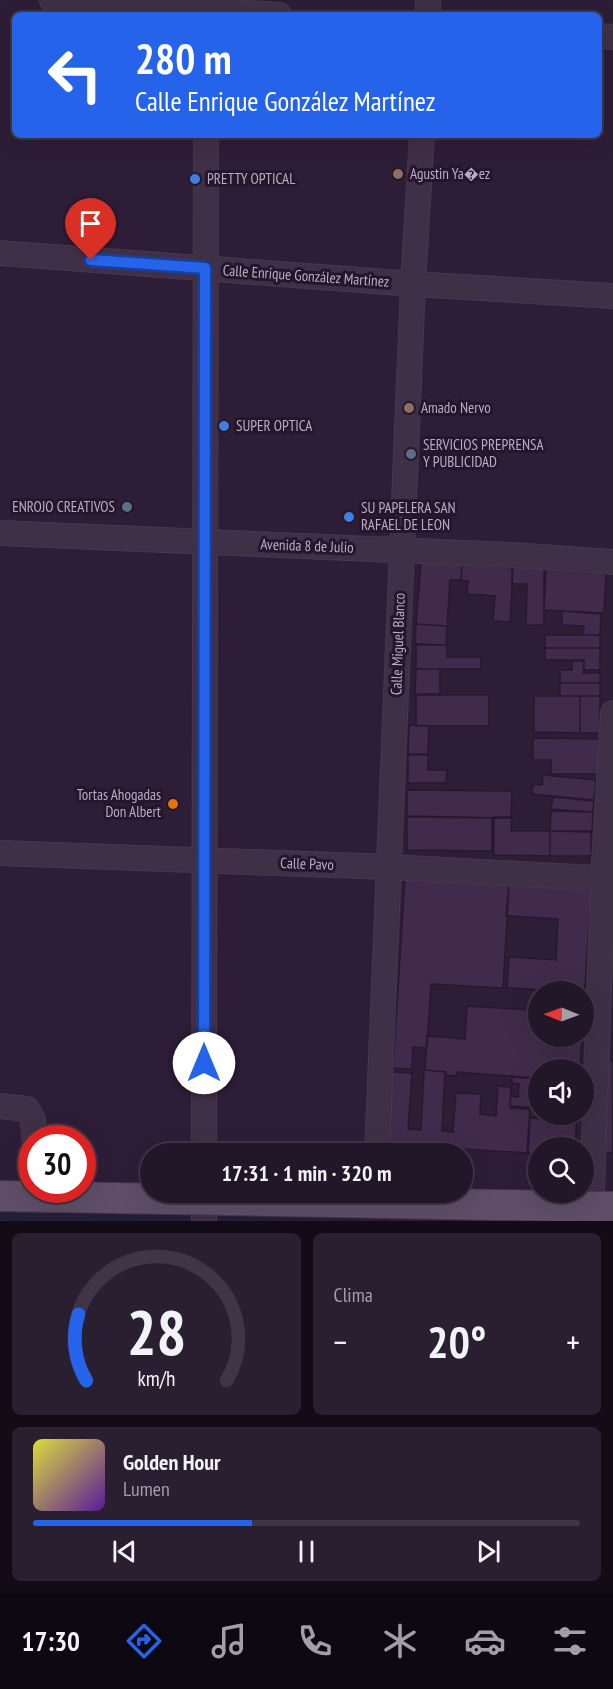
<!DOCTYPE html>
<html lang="es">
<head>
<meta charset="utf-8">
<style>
	body { margin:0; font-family:"PT Sans Narrow",sans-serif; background:#2a1f31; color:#f1f3f6; height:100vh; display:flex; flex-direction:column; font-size:22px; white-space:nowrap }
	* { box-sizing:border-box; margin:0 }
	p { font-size:20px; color:#a29fa8 }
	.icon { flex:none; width:33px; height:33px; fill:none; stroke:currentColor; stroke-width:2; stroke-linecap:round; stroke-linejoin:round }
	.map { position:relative; height:1221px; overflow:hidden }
	.drawer { display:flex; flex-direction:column; gap:12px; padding:12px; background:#130c17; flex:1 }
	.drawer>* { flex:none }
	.guide { position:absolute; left:12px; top:12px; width:590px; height:126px; border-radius:9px; box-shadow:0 6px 24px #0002,0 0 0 2px #3f3546; background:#2563eb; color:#fff; overflow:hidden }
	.needle { width:39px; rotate:271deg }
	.buttons { position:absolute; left:528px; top:981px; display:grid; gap:12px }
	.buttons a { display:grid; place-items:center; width:66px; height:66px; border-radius:50%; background:#221629; box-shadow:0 6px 24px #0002,0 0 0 2px #3f3546; font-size:30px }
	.speed { position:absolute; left:18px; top:1125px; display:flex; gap:12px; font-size:30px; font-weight:700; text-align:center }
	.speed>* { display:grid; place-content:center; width:78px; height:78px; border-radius:50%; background:#221629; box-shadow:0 6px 24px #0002,0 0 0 2px #3f3546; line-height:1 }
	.speed .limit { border:9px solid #d22; background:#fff; color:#111 }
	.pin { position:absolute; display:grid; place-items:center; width:51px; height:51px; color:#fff; margin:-62px -26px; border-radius:50% 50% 50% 0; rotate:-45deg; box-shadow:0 0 6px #0007 }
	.pin .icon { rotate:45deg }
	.me { position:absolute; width:66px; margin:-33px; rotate:0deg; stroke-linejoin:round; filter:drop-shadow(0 0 4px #0008) }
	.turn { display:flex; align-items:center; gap:21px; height:126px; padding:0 24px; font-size:27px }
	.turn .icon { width:78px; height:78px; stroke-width:2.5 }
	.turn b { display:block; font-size:42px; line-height:51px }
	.big { font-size:45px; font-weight:600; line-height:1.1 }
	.drawer .card { flex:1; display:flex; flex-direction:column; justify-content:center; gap:9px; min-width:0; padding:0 21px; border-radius:9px; background:#2a1f31 }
	.drawer .dial { align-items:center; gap:0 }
	.dial svg { height:156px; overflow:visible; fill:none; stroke:#3f3546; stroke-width:7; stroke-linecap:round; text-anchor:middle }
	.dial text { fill:#f1f3f6; stroke:none }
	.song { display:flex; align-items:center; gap:18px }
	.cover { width:72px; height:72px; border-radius:9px; background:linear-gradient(135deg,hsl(60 70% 55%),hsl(270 70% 35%)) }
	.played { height:6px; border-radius:3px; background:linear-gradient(90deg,#2563eb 40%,#3f3546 40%) }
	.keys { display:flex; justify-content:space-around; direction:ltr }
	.heat { display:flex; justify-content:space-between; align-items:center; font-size:33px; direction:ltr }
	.drawer .tiles { flex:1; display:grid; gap:12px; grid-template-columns:1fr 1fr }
	.card:last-child { grid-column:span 2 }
	.trip { position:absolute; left:140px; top:1143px; width:333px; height:60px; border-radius:30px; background:#221629; box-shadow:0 6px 24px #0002,0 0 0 2px #3f3546; font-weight:600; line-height:60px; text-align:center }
	.menu { display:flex; height:96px; justify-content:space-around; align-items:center; background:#0e0910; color:#a29fa8 }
	.menu .icon { width:42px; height:42px }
	.menu .active { color:#2563eb }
	.menu b { font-size:27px; color:#f1f3f6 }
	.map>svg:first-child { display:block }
	.green { fill:#241f38 }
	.building { fill:#412b4c; stroke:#27182e; stroke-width:1.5 }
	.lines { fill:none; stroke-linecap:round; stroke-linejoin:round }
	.minor-casing { stroke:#47374e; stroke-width:26 }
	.major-casing { stroke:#47374e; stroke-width:32 }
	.minor { stroke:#403047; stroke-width:24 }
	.major { stroke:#604e68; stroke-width:30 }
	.route-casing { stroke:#184099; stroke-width:15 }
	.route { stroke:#2563eb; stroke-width:10 }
	.education-dot { fill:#8d6e63; stroke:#25162c; stroke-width:2 }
	.shop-dot { fill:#3f7fe0; stroke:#25162c; stroke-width:2 }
	.service-dot { fill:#5c6f8a; stroke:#25162c; stroke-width:2 }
	.food-dot { fill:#e8710a; stroke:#25162c; stroke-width:2 }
	.labels { text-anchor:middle; stroke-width:6; stroke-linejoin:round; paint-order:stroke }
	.poi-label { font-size:15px; fill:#bdaac5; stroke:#25162c; text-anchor:start }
	.street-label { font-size:15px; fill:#bdaac5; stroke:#25162c }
</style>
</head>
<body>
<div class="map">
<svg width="613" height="1221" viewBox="0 0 613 1221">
	<rect width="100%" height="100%" fill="#2e1d37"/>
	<path class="green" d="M0 1198 194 1204V1221L0 1220Z
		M212 1205 358 1210V1221H211Z"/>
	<path class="building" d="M421 562 462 564 461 580H450L447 626 416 624Z
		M462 564 513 568 510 622 493 621 495 596 467 594 468 581 461 580Z
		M512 566H544V625H526L527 584H512Z
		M546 570 606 574 604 613 544 610Z
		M562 611 601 614 600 635H583L584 626 562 625Z
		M416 624 447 626 446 645H415Z
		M545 635H600V648H545Z
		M416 644 447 645V657H481V669H416Z
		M545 648H600V670H584V660H545Z
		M572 661H584L583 673H600V683H560V670H572Z
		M416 669H440V694H415Z
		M560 683H600V696H560Z
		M416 695H489V726H416Z
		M534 696H580V733L534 732Z
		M580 696H600V733H580Z
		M409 725 429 726 428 754H408Z
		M533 738 599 739V774H551V760H533Z
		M408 755H428V770H447L446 783H408Z
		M543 775 596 780 594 800 532 794 533 784 542 785Z
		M407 790 512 791 511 818 407 816Z
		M553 797 594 801 593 812 551 809Z
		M551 811 593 812 592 831H550Z
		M407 817 492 818V851L407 850Z
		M494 817H512L511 831H550V856L494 855Z
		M550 831 591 832V856H550Z
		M405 878 509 885 503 988 431 984 427 1048 413 1047 412 1069 393 1068Z
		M509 884 591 890 584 1002V992L507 988 509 957 556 960 558 919 506 916Z
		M532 999H538V1036H582L580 1070H538V1078L457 1072V1076L446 1075V1072L425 1070 427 1036 465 1039 467 1006 531 1010Z
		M609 1060 613 1061V1153L603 1152Z
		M424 1070 445 1072 442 1131 453 1132 456 1093 481 1094 480 1114 496 1116 498 1086 511 1087 510 1108 530 1109 527 1153 388 1144 392 1072 412 1073 408 1129 421 1130Z
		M512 1077 538 1079V1108L510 1106 511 1096 518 1097 519 1084 512 1083Z
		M545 1114H577L575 1148H538V1154L528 1153 530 1118 545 1119Z"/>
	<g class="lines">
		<defs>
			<path id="minor" d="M52 0 279 15
				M428 15V0
				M598 36 613 37
				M0 253 413 284 613 296
				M0 533 511 555 613 562
				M0 853 390 867 613 879
				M0 1106 27 1109 33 1120 34 1138
				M204 1154 206 135
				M377 1154 413 284 422 135
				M204 1221V1192
				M591 1221 603 879 613 713"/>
			<path id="major" d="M0 1196 613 1207"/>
		</defs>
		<use href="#minor" class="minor-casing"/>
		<use href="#major" class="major-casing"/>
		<use href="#minor" class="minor"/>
		<use href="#major" class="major"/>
	</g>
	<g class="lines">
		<defs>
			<path id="route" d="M91 260 205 268 204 1063"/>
		</defs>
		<use href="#route" class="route-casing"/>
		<use href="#route" class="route"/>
	</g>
	<g class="education-dot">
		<circle cx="398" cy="174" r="6"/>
		<circle cx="409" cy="408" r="6"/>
	</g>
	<g class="shop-dot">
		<circle cx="195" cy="179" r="6"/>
		<circle cx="224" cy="426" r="6"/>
		<circle cx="349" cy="517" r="6"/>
	</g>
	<g class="service-dot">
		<circle cx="411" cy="454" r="6"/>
		<circle cx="127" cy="507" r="6"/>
	</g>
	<circle class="food-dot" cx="173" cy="804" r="6"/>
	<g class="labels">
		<g class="poi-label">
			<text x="410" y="179">Agustin Ya�ez</text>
			<text x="207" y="184">PRETTY OPTICAL</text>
			<text x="421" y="413">Amado Nervo</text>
			<text x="236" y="431">SUPER OPTICA</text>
			<text x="423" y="450">SERVICIOS PREPRENSA<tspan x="423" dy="17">Y PUBLICIDAD</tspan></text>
			<text x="115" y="512" text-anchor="end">ENROJO CREATIVOS</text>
			<text x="361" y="513">SU PAPELERA SAN<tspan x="361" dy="17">RAFAEL DE LEON</tspan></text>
			<text x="161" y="800" text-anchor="end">Tortas Ahogadas<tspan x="161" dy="17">Don Albert</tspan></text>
		</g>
		<g class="street-label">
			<text transform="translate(306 276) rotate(4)" y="5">Calle Enrique González Martínez</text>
			<text transform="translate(307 546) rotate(2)" y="5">Avenida 8 de Julio</text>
			<text transform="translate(398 644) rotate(-88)" y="5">Calle Miguel Blanco</text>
			<text transform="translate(307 864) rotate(2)" y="5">Calle Pavo</text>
		</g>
	</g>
</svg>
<div class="buttons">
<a><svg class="needle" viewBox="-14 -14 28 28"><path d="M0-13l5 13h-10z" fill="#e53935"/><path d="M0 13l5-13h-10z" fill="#a29fa8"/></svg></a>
<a><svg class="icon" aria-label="sound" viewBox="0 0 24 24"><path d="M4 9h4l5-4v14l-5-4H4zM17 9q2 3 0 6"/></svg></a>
<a><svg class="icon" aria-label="search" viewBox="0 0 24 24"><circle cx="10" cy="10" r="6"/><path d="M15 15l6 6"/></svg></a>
</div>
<div class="speed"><div class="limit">30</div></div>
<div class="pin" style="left:91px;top:260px;background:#d93025"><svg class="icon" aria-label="arrive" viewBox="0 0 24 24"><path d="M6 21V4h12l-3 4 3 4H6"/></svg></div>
<svg class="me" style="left:204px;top:1063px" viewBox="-20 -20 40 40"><circle r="19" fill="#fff"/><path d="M0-13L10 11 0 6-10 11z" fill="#2563eb"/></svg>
<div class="trip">17:31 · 1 min · 320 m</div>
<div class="guide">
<div class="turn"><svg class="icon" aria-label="left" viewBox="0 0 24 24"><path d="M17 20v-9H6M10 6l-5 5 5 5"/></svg><div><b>280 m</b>Calle Enrique González Martínez</div></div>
</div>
</div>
<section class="drawer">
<div class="tiles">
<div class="card dial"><svg viewBox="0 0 100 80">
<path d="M14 69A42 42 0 1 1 86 69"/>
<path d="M14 69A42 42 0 0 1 10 35" stroke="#2563eb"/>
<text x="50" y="56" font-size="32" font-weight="700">28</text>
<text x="50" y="72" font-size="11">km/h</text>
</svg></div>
<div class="card"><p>Clima</p>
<div class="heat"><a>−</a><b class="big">20°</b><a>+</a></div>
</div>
<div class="card">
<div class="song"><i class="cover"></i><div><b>Golden Hour</b><p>Lumen</p></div></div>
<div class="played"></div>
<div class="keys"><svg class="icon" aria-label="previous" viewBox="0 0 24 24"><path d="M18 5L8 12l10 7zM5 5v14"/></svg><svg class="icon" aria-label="pause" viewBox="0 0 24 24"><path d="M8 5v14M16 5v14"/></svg><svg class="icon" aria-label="next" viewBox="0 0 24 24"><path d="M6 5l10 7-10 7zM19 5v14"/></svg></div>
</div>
</div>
</section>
<nav class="menu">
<b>17:30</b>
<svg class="icon active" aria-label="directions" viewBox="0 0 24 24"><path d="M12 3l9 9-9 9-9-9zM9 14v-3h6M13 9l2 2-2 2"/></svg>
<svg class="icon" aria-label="music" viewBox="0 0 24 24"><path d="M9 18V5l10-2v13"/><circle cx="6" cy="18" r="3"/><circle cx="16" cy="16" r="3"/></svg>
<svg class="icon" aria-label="phone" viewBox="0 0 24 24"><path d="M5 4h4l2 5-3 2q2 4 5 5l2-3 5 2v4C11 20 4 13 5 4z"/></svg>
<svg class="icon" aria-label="climate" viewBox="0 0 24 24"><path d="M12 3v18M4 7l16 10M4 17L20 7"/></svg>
<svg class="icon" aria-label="car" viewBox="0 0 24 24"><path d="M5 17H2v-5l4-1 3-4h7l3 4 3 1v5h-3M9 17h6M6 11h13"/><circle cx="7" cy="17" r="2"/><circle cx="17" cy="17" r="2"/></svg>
<svg class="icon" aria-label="filters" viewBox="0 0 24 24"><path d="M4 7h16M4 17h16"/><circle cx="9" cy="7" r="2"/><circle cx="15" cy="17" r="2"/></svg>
</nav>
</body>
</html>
